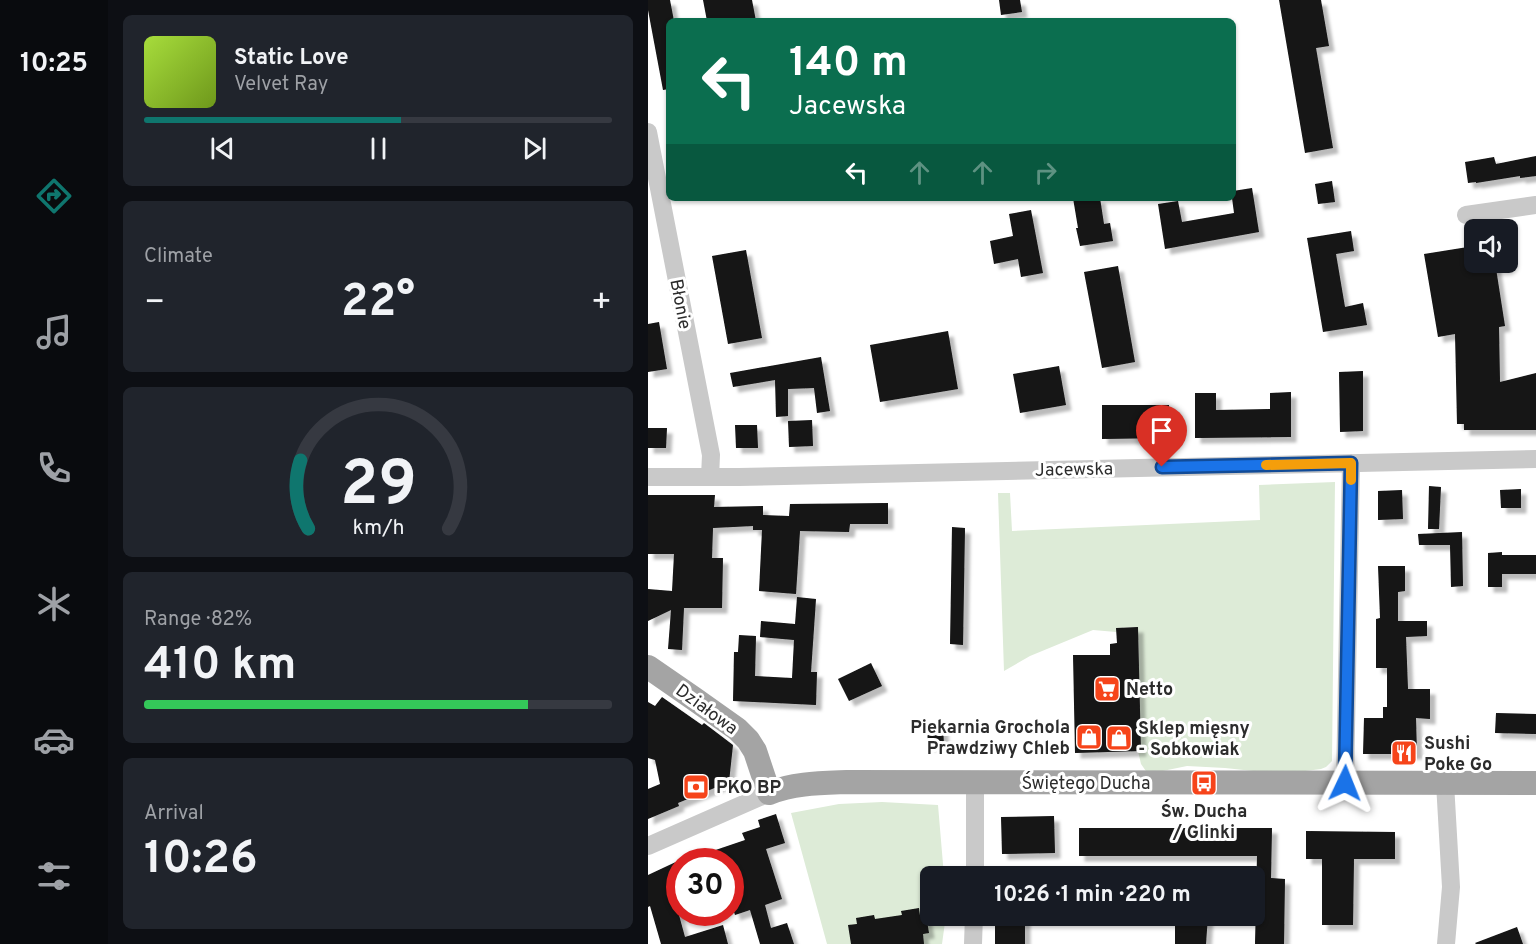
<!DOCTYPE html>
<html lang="en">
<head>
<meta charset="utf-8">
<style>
	body { margin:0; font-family:Overpass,sans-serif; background:#20242c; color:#f1f3f6; height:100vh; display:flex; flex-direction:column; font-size:22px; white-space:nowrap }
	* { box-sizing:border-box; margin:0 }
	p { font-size:20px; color:#9ea1a6 }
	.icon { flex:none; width:33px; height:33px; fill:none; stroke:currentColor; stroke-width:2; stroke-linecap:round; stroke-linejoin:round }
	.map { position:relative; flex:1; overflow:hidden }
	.details { display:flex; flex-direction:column; gap:15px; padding:15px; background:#0d0f14; width:540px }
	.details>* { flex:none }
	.banner { position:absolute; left:18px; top:18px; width:570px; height:183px; border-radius:9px; box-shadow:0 2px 4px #0004; background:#0b6e4f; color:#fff; overflow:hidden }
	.fabs { position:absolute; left:816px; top:219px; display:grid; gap:12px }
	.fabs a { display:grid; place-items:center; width:54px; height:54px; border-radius:9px; background:#171b24; box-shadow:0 2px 4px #0004; font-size:30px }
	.speed { position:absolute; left:18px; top:848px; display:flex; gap:12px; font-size:30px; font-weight:700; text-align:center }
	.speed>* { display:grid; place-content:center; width:78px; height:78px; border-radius:50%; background:#171b24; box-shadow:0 2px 4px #0004; line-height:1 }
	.speed .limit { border:9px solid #d22; background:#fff; color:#111 }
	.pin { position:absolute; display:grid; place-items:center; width:51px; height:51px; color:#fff; margin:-62px -26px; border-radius:50% 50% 50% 0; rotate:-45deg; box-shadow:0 0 6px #0007 }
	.pin .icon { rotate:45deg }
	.me { position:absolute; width:66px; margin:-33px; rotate:2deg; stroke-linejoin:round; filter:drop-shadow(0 0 4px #0008) }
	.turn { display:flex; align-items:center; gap:21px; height:126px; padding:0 24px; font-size:27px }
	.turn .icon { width:78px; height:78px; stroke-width:2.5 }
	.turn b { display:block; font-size:42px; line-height:51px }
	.lanes { display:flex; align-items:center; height:57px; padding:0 24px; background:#0003; justify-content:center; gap:30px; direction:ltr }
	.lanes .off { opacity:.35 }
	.big { font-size:45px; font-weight:700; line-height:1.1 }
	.details .tile { flex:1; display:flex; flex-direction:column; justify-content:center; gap:9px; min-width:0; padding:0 21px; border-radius:9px; background:#20242c }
	.details .dial { align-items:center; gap:0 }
	.dial svg { height:156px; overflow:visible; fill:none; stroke:#363941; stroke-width:7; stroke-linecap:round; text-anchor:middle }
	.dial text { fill:#f1f3f6; stroke:none }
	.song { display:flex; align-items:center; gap:18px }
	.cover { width:72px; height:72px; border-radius:9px; background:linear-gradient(135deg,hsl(80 70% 55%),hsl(80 70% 35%)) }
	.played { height:6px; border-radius:3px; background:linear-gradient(90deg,#0f766e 55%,#363941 55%) }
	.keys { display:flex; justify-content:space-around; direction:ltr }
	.heat { display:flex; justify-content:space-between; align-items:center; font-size:33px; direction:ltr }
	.charge { height:9px; border-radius:4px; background:linear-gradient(90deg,#34c759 82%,#363941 0) }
	.trip { position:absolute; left:272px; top:866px; width:345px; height:60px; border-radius:9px; background:#171b24; box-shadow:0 2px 4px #0004; font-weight:700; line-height:60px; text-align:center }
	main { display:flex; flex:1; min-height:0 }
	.tab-bar { display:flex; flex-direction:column; width:108px; justify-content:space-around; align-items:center; background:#090b0e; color:#9ea1a6 }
	.tab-bar .icon { width:42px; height:42px }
	.tab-bar .active { color:#0f766e }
	.tab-bar b { font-size:27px; color:#f1f3f6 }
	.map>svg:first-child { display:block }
	.green { fill:#ddebd7 }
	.building { fill:#131313; filter:url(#shadow) }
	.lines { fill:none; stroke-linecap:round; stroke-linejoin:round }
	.minor { stroke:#c9c9c9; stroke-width:18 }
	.major { stroke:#a4a4a4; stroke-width:24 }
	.route-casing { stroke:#114b97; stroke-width:15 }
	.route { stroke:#1a73e8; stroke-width:10 }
	.slow { stroke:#f59e0b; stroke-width:10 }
	.labels { text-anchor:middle; stroke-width:6; stroke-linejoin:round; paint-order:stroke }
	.street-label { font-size:18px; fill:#2c2c2c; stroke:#fff }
	.poi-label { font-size:18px; font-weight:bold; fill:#2c2c2c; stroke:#fff; text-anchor:start }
</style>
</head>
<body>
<main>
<nav class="tab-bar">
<b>10:25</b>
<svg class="icon active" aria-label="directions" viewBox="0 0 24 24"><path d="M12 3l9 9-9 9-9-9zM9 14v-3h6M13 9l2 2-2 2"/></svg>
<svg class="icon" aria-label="music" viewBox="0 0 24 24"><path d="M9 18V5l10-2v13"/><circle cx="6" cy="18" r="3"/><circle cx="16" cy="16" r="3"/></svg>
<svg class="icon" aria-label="phone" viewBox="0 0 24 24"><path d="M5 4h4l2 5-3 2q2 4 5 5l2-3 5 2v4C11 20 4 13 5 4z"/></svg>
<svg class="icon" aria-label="climate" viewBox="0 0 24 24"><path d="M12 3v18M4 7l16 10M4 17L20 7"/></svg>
<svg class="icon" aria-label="car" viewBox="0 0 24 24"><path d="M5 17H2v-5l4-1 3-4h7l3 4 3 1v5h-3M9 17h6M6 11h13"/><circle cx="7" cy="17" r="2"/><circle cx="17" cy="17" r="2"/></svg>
<svg class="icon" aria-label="filters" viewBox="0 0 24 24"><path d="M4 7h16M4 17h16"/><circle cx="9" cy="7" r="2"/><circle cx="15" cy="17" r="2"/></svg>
</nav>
<section class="details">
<div class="tile">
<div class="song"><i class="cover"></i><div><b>Static Love</b><p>Velvet Ray</p></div></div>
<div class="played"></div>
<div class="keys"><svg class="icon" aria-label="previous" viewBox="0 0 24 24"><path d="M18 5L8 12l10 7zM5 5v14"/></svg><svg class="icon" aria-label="pause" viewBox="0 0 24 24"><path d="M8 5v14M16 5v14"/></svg><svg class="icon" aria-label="next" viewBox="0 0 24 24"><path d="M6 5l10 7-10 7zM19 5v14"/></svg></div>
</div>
<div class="tile"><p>Climate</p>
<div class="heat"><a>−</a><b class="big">22°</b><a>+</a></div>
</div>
<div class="tile dial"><svg viewBox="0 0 100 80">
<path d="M14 69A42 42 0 1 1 86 69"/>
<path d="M14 69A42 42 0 0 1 10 34" stroke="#0f766e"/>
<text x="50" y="56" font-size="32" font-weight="700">29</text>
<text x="50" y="72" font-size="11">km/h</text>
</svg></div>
<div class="tile"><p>Range · 82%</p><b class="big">410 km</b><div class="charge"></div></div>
<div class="tile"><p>Arrival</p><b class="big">10:26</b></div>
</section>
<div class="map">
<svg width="888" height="944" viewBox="0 0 888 944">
	<defs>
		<filter id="shadow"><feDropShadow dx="5.5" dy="5.5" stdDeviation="1.5" flood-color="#0004"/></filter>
	</defs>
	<rect width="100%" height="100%" fill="#fff"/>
	<path class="green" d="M687 482 684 761 678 767 673 769 634 774 577 768 539 766 500 774 493 764 490 751H493L490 627 468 628V632L445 630 382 656 356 671 350 493H362L364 531 612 520 611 485Z
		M234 802 290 805 296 876H282V915H298L294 944H179L143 813 191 804Z"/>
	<path class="building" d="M0 0H22L26 21H21V89L15 90 0 10Z
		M55 0H104L108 21H59Z
		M351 0H372L374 12 353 15Z
		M631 0H673L681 46 668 48 685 148 657 153Z
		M888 156V176L872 178V176L828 183V182L820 183 817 162 846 157 848 164Z
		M684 181 687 202 670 204 667 184Z
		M604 188 611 232 517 249 510 204 530 201 534 222 586 213 584 198H585V191Z
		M425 198H452L456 224 462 223 465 241 432 246 428 228H430Z
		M383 210 395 273 373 277 370 259 346 264 342 241 365 236 361 214Z
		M703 231 706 251 688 254 697 307 715 303 719 325 675 332 659 238Z
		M826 246V262H847L857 326 851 327 852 382 888 373V430H816V424H809L807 334 790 337 776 254Z
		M98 250 114 338 80 344 64 256Z
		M470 266 487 362 454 368 436 272Z
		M11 322 19 369 0 372V324Z
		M300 331 310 389 232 402 222 345Z
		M173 357 182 411 169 413 166 388 140 389V416L128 417 127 380 85 387 82 373Z
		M411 366 418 405 372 413 365 374Z
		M715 371V431L692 432 691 372Z
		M643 392V437L547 438V393H568V410L622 409V393Z
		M454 405H521L522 438 454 439Z
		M164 420 165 446 141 447 140 421Z
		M87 425H109L110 448H88Z
		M0 428H19L18 448H0Z
		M781 486 793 487 791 529H780Z
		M873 489V508H853L852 490Z
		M754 490 755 519 730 520V491Z
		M0 495H67L66 507 115 506V515L141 516 142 504 240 503V524H202L201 532 152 531 148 594 111 591 114 530H105V526L65 528 64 558H75L74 608H36L34 650 20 649 23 610 0 621V589L24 591 26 554H0Z
		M304 527 317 528 315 645 302 644Z
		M814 532 815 586 803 587 802 545H771L770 534Z
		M854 552V555H888V574H854V587H840V553Z
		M730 566H757V591L750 592V621H779V636L758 637 760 689H782V719L768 718 769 754H715L716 718H735V707H739V668H728V619L732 618Z
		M149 597 168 599 163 672H169L168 705 85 701 86 652H90L91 635 108 636 107 676 144 678 146 640 112 637 113 621 147 624Z
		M490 627 493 751 427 753 425 655H462V644L469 643 468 628Z
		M223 663 234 686 201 701 190 679Z
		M14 697 54 725 56 723 85 745 81 782 30 803 31 806 0 819V789L12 784 7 760 0 758V702L7 706Z
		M848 713 888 714V734L847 733Z
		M295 726 296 745 280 746 279 727Z
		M128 814 137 843 118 849 134 899 117 905 123 928 139 923 146 944H112L102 910 87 915 83 903 89 901 82 879V861H41V859L97 840 94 833 112 827 110 820Z
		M406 816 407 853 354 854 353 817Z
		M431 828H624L623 878 637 879 636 944H607L609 856H431Z
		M658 831 747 832V859H706L705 925H674V859H658Z
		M32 860V890L25 893 37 937 75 925 80 944H13L2 906 0 907V875Z
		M271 908 272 916 278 915 281 933 275 934 276 944H203L200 925 209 924 208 918 226 915 227 919 254 915 253 911Z
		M347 915H377V944H347Z
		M527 915H560L558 944H527Z
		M869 927 875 944H828L827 943Z"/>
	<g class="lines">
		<path class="minor" d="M0 132 63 455 62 477
			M818 215 888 205
			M0 477H91L888 459
			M327 783V876
			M697 783 703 463
			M797 783 803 887 798 944
			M0 846 121 793
			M325 944 326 915"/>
		<path class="major" d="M0 667 45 698 89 729 100 740 107 751 121 793C146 783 173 783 199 782L888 783"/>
	</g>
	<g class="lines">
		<defs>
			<path id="route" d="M514 467 703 463 697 783"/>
		</defs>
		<use href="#route" class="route-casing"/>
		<use href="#route" class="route"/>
		<path class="slow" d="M618 465 703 463V480"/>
	</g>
	<defs>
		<symbol id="supermarket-square" viewBox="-11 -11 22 22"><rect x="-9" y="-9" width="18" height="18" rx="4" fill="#f6441a" stroke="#fff"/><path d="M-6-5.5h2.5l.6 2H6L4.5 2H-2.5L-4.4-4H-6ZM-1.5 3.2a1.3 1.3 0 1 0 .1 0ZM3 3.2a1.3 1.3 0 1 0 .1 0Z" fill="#fff"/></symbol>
		<symbol id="shop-square" viewBox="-11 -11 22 22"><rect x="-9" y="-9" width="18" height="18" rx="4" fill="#f6441a" stroke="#fff"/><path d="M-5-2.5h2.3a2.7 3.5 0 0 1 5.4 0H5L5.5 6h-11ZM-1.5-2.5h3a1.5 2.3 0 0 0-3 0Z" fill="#fff"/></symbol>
		<symbol id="restaurant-square" viewBox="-11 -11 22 22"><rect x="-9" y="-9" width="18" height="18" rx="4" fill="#f6441a" stroke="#fff"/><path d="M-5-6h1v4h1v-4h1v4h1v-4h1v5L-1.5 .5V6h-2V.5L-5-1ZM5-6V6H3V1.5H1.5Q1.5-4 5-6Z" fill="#fff"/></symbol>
		<symbol id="bus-square" viewBox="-11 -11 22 22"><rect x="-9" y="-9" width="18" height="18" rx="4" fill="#f6441a" stroke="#fff"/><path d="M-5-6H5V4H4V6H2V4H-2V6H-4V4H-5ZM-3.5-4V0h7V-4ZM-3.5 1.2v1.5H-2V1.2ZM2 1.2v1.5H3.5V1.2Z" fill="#fff"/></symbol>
		<symbol id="bank-square" viewBox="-11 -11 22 22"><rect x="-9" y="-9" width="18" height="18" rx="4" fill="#f6441a" stroke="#fff"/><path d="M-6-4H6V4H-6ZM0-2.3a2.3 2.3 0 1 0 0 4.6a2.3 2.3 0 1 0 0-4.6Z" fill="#fff"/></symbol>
	</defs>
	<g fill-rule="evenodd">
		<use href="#supermarket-square" x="444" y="674" width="30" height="30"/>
		<use href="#shop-square" x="426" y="722" width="30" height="30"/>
		<use href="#shop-square" x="456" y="723" width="30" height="30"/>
		<use href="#restaurant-square" x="741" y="738" width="30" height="30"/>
		<use href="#bus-square" x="541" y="768" width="30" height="30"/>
		<use href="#bank-square" x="33" y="772" width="30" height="30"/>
	</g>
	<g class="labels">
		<g class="street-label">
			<text transform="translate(33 304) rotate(79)" y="6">Błonie</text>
			<text transform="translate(426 469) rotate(-1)" y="6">Jacewska</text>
			<text transform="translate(59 709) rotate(36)" y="6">Działowa</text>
			<text x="438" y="789">Świętego Ducha</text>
		</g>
		<g class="poi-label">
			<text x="478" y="695">Netto</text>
			<text x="422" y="733" text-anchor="end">Piekarnia Grochola<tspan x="422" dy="21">Prawdziwy Chleb</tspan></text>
			<text x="490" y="734">Sklep mięsny<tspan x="490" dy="21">- Sobkowiak</tspan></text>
			<text x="776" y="749">Sushi<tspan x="776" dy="21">Poke Go</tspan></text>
			<text x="68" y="793">PKO BP</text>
			<text x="556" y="817" text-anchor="middle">Św. Ducha<tspan x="556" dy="21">/ Glinki</tspan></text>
		</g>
	</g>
</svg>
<div class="fabs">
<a><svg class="icon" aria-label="sound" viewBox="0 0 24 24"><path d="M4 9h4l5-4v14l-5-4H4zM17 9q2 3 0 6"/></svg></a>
</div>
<div class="speed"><div class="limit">30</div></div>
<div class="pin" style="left:514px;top:467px;background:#d93025"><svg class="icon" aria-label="arrive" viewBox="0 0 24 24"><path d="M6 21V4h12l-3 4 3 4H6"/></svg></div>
<svg class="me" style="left:697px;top:783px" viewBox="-20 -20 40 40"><path d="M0-17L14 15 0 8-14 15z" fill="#1a73e8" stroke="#fff" stroke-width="4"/></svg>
<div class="trip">10:26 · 1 min · 220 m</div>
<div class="banner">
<div class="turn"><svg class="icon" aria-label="left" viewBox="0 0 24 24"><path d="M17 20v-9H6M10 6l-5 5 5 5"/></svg><div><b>140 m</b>Jacewska</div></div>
<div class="lanes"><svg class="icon" aria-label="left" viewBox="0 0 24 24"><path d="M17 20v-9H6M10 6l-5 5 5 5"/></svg><svg class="icon off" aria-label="ahead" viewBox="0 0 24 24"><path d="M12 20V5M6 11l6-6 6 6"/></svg><svg class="icon off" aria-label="ahead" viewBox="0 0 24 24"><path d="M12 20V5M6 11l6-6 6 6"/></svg><svg class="icon off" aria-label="right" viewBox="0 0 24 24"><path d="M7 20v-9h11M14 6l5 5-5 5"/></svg></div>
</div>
</div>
</main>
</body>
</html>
